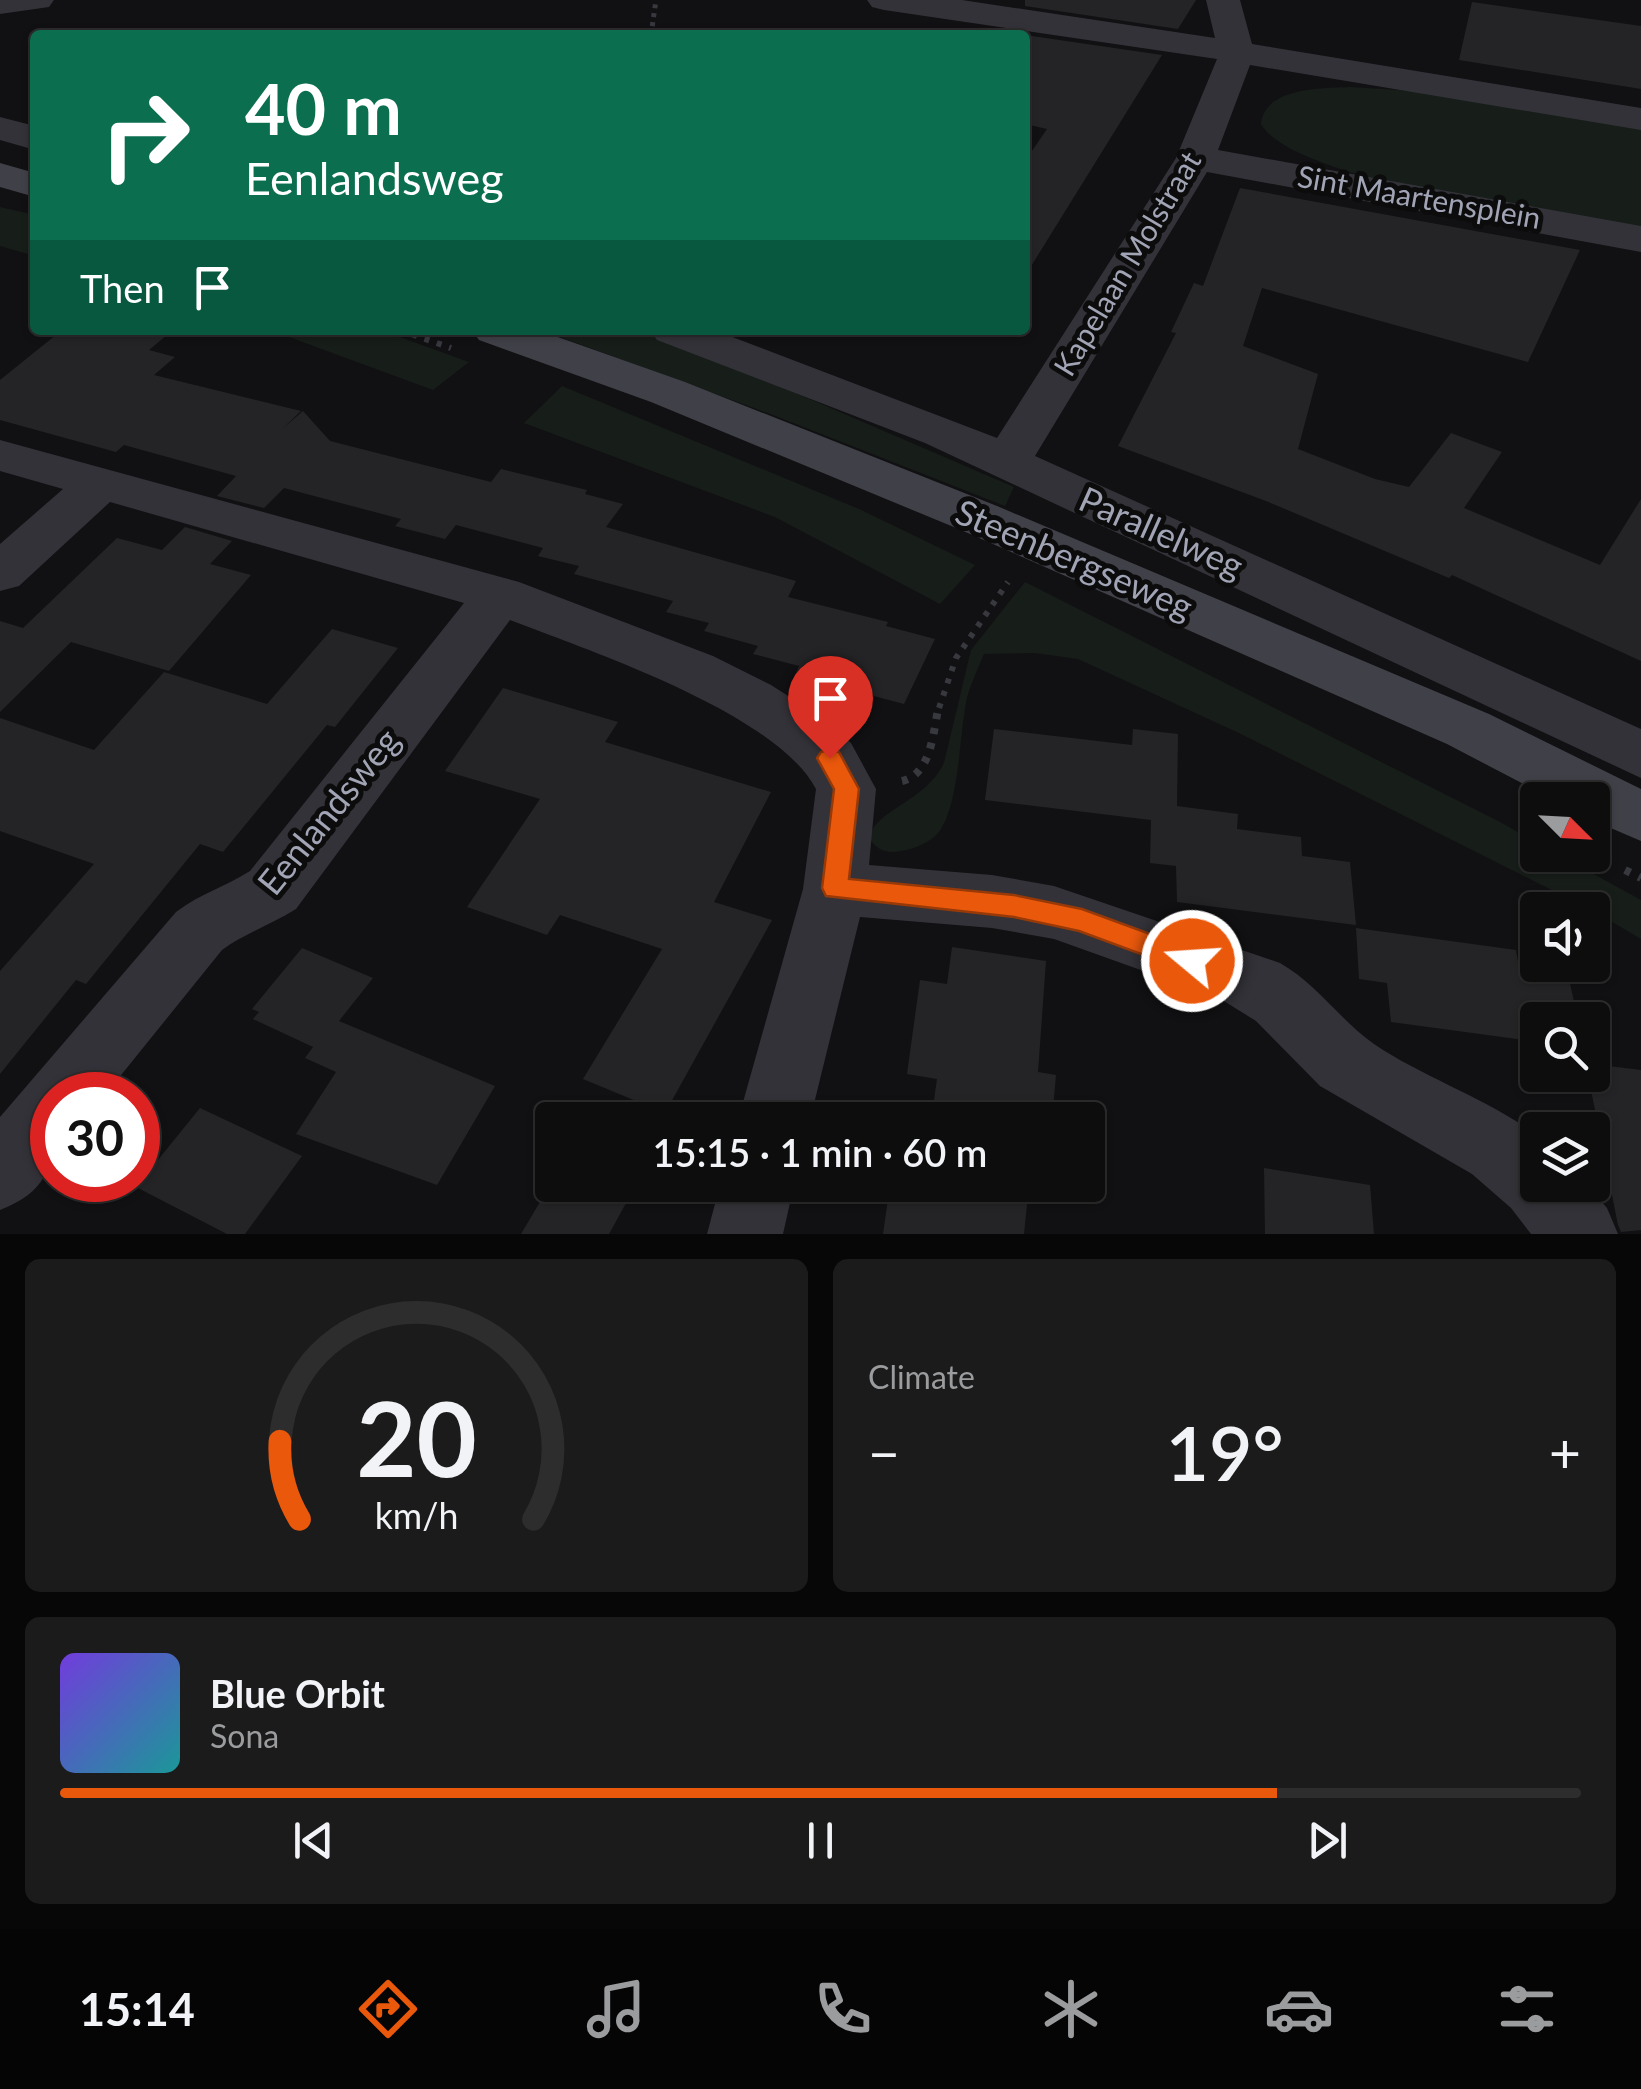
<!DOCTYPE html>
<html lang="en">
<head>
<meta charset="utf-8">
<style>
	body { margin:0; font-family:Lato,sans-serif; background:#1b1b1c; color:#f1f3f6; height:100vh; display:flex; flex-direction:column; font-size:38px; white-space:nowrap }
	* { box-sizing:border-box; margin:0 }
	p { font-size:32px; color:#9a9c9e }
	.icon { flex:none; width:55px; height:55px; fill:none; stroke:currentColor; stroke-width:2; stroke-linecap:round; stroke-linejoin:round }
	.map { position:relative; height:1234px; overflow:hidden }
	.sheet { display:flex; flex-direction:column; gap:25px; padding:25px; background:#070708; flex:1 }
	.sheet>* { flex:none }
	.top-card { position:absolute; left:30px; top:30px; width:1000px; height:305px; border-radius:10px; box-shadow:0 2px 8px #0004,0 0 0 2px #2d2d2e; background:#0b6e4f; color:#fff; overflow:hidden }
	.needle { width:65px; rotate:114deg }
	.controls { position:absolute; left:1520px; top:782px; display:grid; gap:20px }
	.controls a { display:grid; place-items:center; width:90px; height:90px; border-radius:10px; background:#0d0d0e; box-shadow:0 2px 8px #0004,0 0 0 2px #2d2d2e; font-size:50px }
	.speed { position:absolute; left:30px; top:1072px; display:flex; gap:20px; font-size:50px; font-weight:700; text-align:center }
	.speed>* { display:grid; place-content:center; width:130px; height:130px; border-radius:50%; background:#0d0d0e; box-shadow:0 2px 8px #0004,0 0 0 2px #2d2d2e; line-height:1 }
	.speed .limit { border:15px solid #d22; background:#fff; color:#111 }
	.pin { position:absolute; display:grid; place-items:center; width:85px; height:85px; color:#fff; margin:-102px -42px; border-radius:50% 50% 50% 0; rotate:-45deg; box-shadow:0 0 10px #0007 }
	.pin .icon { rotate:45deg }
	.me { position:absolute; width:110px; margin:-55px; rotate:288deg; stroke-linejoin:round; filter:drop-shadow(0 0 8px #0008) }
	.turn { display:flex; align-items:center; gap:35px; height:210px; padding:0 50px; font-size:45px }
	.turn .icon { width:130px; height:130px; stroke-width:2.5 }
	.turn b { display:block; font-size:70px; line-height:85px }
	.then { display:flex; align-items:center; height:95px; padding:0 50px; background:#0003; gap:20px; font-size:38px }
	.big { font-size:75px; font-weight:600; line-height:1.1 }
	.sheet .card { flex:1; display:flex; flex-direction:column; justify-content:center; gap:15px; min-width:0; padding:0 35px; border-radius:15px; background:#1b1b1c }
	.sheet .dial { align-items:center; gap:0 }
	.dial svg { height:260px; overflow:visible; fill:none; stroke:#2d2d2e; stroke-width:7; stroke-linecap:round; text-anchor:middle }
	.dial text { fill:#f1f3f6; stroke:none }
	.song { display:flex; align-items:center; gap:30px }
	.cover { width:120px; height:120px; border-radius:15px; background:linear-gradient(135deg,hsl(260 70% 55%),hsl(180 70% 35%)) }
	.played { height:10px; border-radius:5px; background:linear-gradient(90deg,#ea580c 80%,#2d2d2e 80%) }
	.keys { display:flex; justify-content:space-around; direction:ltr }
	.heat { display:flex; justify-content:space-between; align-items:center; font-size:55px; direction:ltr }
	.sheet .tiles { flex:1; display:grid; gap:25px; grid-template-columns:1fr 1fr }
	.card:last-child { grid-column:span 2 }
	.trip { position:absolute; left:535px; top:1102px; width:570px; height:100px; border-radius:10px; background:#0d0d0e; box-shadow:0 2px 8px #0004,0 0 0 2px #2d2d2e; font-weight:600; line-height:100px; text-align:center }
	.tab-bar { display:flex; height:160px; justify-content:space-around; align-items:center; background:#050506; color:#9a9c9e }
	.tab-bar .icon { width:70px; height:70px }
	.tab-bar .current { color:#ea580c }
	.tab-bar b { font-size:45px; color:#f1f3f6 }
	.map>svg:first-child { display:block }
	.green { fill:#171d19 }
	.building { fill:#242427 }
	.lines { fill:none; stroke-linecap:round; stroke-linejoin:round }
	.path-far2 { stroke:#38393f; stroke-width:5; stroke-dasharray:4 5; stroke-linecap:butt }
	.path-far1 { stroke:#38393f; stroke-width:6; stroke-dasharray:5 8; stroke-linecap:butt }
	.path { stroke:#38393f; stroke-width:8; stroke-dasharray:6 9; stroke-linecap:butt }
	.street { fill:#323238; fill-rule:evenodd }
	.secondary { fill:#404048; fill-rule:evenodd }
	.route { fill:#ea580c; stroke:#983908; stroke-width:2.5 }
	.labels { text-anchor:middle; stroke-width:10; stroke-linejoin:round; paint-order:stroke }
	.far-street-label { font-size:30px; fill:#a1a4b4; stroke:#0c0c0d }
	.street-label { font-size:35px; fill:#a1a4b4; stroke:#0c0c0d }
</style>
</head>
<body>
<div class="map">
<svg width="1641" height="1234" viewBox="0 0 1641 1234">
	<rect width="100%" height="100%" fill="#111113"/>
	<path class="green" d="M1350 87 1414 91 1641 129V231C1568 217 1294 182 1261 124 1264 87 1324 88 1350 87Z
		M0 207 35 215V256L0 246Z
		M270 330H380L469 362 433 390Z
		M541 330H649L1014 487 1005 506 773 415Z
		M562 386 859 509 975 565 940 604 775 517 524 423Z
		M1025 582 1502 823 1537 843 1538 855H1559L1641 900V939L1592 910 1241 734 1078 659 1035 653 984 654C978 669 971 683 967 698 959 734 960 798 941 829 934 841 915 849 901 851 886 854 876 850 869 837 878 808 925 802 944 763L971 650Z"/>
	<path class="building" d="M1025 0H1196L1178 29 1025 6Z
		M1472 2 1641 26V89L1459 60Z
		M1025 35 1162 55 1025 276V161L1047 129 1025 124Z
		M1240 188 1580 250 1528 362 1262 288 1243 346 1318 374 1298 449 1375 479 1409 487 1451 433 1502 452 1464 508 1600 565 1641 499V661L1452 575 1449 578 1266 501 1118 446 1176 333 1171 332 1194 283 1203 286Z
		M62 330H173L149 350 175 357 154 375 301 411 282 429 303 411 330 441 491 482 501 469 587 490 585 494 623 504 606 527 796 581 788 597 888 622 886 626 935 639 904 704 795 675 799 666 753 654 758 646 704 631 709 623 666 612 673 601 574 574 579 566 538 556 543 548 456 525 445 539 395 526 401 519 284 488 264 508 217 496 236 476 124 445 116 452 0 420V380Z
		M185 527 232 541 210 564 251 575 169 671 71 642 0 712V621L23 628 117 538 162 550Z
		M332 629 398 648 335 727 327 725 223 852 200 844 86 984 76 980 0 1074V971L94 864 0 831V718L94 750 164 672 267 704Z
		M503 688 618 722 605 742 771 792 714 902 772 920 665 1113 583 1079 662 949 560 915 547 935 467 907 540 799 445 771Z
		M994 729 1132 745 1133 729 1178 734 1177 806 1238 814 1237 829 1301 837 1302 856 1350 862 1356 925 1177 902 1176 866 1150 863 1151 820 985 800Z
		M1356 928 1516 950 1520 973 1569 979 1578 1020H1538V1042L1391 1022 1387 983 1359 979Z
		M952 947 1046 961 1038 1072 1056 1075 1052 1120H931L937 1079 907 1074 920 980 947 984Z
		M302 948 373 978 339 1021 495 1086 437 1185 296 1134 336 1072 305 1058 313 1047 253 1019 259 1012 252 1009Z
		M1592 1064 1641 1070V1230L1621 1232 1618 1225 1588 1075H1592Z
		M200 1108 302 1156 245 1234H227L136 1187Z
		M1264 1168 1370 1185 1374 1234H1265Z
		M550 1185H636L609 1234H521Z
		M890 1185H1029L1024 1234H883Z"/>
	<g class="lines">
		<path class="path-far2" d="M651 35 656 0"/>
		<path class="path-far1" d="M400 330 451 348
			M939 708 956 658 1008 582"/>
		<path class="path" d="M902 781C932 774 933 731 939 705
			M1625 870 1641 878"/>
		<path class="street" d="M0 0H54L49 7 0 14Z
			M867 0H962L1215 38 1206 0H1240L1252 44 1641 108V130L1250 65 1218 150 1641 226V252L1207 172 1035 456 1641 729V778L925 443 657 340 650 330H714L997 438 1176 158 1217 59 884 10 872 7Z
			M0 117 35 126V150L0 140Z
			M0 440 519 582 713 656 771 685 824 719 851 743 876 789 869 865 992 875 1054 886 1280 963C1317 984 1340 1020 1374 1044 1426 1079 1487 1098 1538 1136V1185H1587L1607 1208 1618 1234H1531L1511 1208 1472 1174 1320 1086 1256 1021 1219 998 1054 939 992 928 860 917 810 1120H738L803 889 816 789C776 713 590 651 510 620L296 909C271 925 245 933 222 950L105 1095H52C52 1151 61 1186 0 1210V1117L176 912C201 893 225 887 250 871L464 603 110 502 19 586 0 591V544L63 489 0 471Z
			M720 1185H794L783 1234H707Z"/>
		<path class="secondary" d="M0 163 35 173V197L0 187Z
			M472 330H538L685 382 997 506 1489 714 1641 789V841L1592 820V800H1554L1447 744 961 530 651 402 479 340Z"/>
	</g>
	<path class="route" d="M830 749 839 752 859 789 849 879 1014 895 1082 909 1202 953 1206 961 1202 969 1192 973 1079 931 1014 917 826 896 822 888 834 789 817 758 821 752Z"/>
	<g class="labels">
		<g class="far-street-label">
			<text transform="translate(1419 198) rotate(10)" y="10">Sint Maartensplein</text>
			<text transform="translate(1128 264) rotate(-59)" y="10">Kapelaan Molstraat</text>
		</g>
		<g class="street-label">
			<text transform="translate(1161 533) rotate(24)" y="12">Parallelweg</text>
			<text transform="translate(1074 560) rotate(23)" y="12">Steenbergseweg</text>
			<text transform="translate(329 812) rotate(-51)" y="12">Eenlandsweg</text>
		</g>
	</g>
</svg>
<div class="controls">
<a><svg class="needle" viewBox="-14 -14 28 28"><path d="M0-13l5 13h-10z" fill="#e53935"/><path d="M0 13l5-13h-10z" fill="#9a9c9e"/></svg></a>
<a><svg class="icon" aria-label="sound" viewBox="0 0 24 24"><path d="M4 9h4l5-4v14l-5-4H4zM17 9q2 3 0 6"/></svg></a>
<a><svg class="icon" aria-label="search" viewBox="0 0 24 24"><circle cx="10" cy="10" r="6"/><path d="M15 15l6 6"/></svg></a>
<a><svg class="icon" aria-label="layers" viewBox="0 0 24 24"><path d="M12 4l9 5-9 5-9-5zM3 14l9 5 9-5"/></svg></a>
</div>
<div class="speed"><div class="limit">30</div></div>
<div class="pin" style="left:830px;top:758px;background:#d93025"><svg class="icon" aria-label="arrive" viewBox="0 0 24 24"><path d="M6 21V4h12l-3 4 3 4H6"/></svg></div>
<svg class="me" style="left:1192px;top:961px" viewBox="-20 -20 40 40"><circle r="17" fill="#ea580c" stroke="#fff" stroke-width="3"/><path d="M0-11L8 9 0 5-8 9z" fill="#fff"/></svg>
<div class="trip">15:15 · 1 min · 60 m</div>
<div class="top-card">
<div class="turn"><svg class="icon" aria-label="right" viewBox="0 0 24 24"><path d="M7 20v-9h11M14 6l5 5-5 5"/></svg><div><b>40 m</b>Eenlandsweg</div></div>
<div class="then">Then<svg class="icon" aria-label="arrive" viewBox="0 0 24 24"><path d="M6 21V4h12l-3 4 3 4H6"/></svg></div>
</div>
</div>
<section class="sheet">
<div class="tiles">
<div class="card dial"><svg viewBox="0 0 100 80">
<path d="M14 69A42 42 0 1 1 86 69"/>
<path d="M14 69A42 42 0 0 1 8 45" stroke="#ea580c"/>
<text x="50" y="56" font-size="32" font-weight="700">20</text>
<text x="50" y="72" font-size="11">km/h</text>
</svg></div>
<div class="card"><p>Climate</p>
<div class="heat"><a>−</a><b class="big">19°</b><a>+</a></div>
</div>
<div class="card">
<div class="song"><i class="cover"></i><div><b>Blue Orbit</b><p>Sona</p></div></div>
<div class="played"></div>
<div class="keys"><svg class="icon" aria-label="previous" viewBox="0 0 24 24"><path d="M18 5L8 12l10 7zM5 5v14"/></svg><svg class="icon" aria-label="pause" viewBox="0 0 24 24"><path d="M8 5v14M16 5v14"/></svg><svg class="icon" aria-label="next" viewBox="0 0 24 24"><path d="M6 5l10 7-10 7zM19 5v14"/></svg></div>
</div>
</div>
</section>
<nav class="tab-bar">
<b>15:14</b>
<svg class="icon current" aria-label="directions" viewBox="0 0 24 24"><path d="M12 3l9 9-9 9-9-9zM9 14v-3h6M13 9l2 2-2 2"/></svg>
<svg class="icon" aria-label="music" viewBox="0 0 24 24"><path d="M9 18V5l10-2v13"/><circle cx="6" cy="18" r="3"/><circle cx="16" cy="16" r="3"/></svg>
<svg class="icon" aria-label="phone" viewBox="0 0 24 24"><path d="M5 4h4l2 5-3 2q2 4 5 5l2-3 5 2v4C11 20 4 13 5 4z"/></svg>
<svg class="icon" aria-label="climate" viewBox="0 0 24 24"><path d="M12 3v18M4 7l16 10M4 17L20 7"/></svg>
<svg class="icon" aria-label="car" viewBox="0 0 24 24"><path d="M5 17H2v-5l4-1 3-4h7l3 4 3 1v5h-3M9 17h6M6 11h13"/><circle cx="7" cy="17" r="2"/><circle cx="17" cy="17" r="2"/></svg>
<svg class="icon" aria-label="filters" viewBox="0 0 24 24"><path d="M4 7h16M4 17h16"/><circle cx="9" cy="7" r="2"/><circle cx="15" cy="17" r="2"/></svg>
</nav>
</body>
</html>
